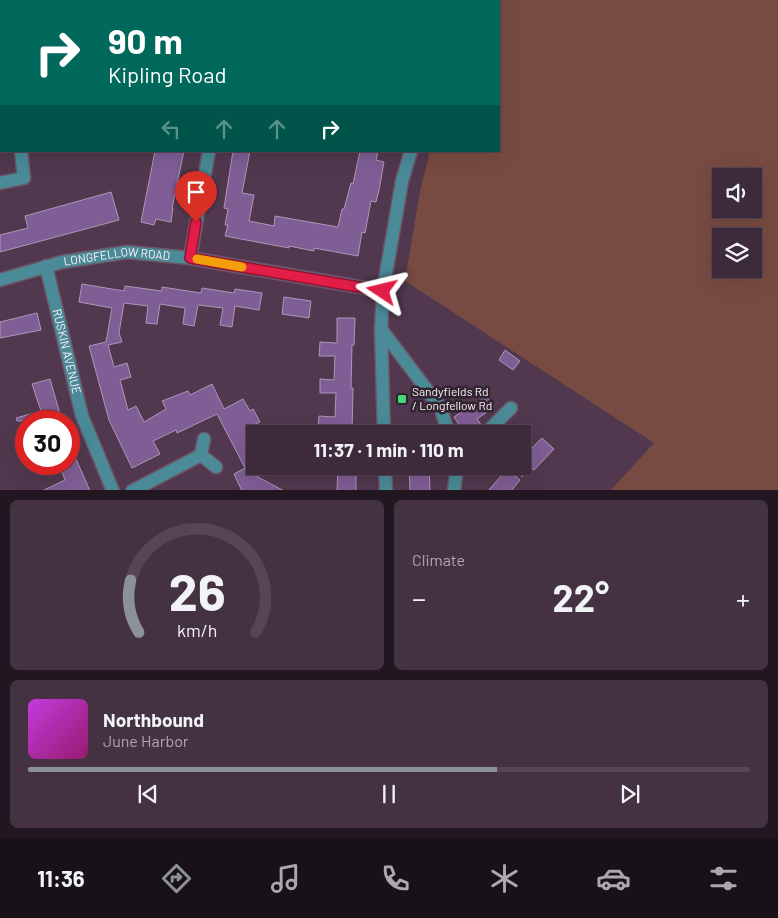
<!DOCTYPE html>
<html lang="en">
<head>
<meta charset="utf-8">
<style>
	body { margin:0; font-family:Barlow,sans-serif; background:#443242; color:#f1f3f6; height:100vh; display:flex; flex-direction:column; font-size:19px; white-space:nowrap }
	* { box-sizing:border-box; margin:0 }
	p { font-size:16px; color:#ada7af }
	.icon { flex:none; width:28px; height:28px; fill:none; stroke:currentColor; stroke-width:2; stroke-linecap:round; stroke-linejoin:round }
	.map { position:relative; height:490px; overflow:hidden }
	.side { display:flex; flex-direction:column; gap:10px; padding:10px; background:#221720; flex:1 }
	.side>* { flex:none }
	.guide { position:absolute; left:0px; top:0px; width:500px; height:152px; box-shadow:0 5px 20px #0002,0 0 0 1px #564654; background:#00695c; color:#fff; overflow:hidden }
	.buttons { position:absolute; left:712px; top:168px; display:grid; gap:10px }
	.buttons a { display:grid; place-items:center; width:50px; height:50px; border-radius:0px; background:#3d2a3a; box-shadow:0 5px 20px #0002,0 0 0 1px #564654; font-size:25px }
	.speed { position:absolute; left:15px; top:410px; display:flex; gap:10px; font-size:25px; font-weight:700; text-align:center }
	.speed>* { display:grid; place-content:center; width:65px; height:65px; border-radius:50%; background:#3d2a3a; box-shadow:0 5px 20px #0002,0 0 0 1px #564654; line-height:1 }
	.speed .limit { border:8px solid #d22; background:#fff; color:#111 }
	.pin { position:absolute; display:grid; place-items:center; width:42px; height:42px; color:#fff; margin:-51px -21px; border-radius:50% 50% 50% 0; rotate:-45deg; box-shadow:0 0 5px #0007 }
	.pin .icon { rotate:45deg }
	.me { position:absolute; width:55px; margin:-28px; rotate:280deg; stroke-linejoin:round; filter:drop-shadow(0 0 4px #0008) }
	.turn { display:flex; align-items:center; gap:18px; height:105px; padding:0 25px; font-size:22px }
	.turn .icon { width:65px; height:65px; stroke-width:2.5 }
	.turn b { display:block; font-size:35px; line-height:42px }
	.lanes { display:flex; align-items:center; height:48px; padding:0 25px; background:#0003; justify-content:center; gap:25px; direction:ltr }
	.lanes .off { opacity:.35 }
	.big { font-size:38px; font-weight:700; line-height:1.1 }
	.side .widget { flex:1; display:flex; flex-direction:column; justify-content:center; gap:8px; min-width:0; padding:0 18px; border-radius:8px; background:#443242 }
	.side .dial { align-items:center; gap:0 }
	.dial svg { height:130px; overflow:visible; fill:none; stroke:#564654; stroke-width:7; stroke-linecap:round; text-anchor:middle }
	.dial text { fill:#f1f3f6; stroke:none }
	.song { display:flex; align-items:center; gap:15px }
	.cover { width:60px; height:60px; border-radius:8px; background:linear-gradient(135deg,hsl(290 70% 55%),hsl(320 70% 35%)) }
	.played { height:5px; border-radius:2px; background:linear-gradient(90deg,#8c9099 65%,#564654 65%) }
	.keys { display:flex; justify-content:space-around; direction:ltr }
	.heat { display:flex; justify-content:space-between; align-items:center; font-size:28px; direction:ltr }
	.side .tiles { flex:1; display:grid; gap:10px; grid-template-columns:1fr 1fr }
	.widget:last-child { grid-column:span 2 }
	.trip { position:absolute; left:246px; top:425px; width:285px; height:50px; border-radius:0px; background:#3d2a3a; box-shadow:0 5px 20px #0002,0 0 0 1px #564654; font-weight:700; line-height:50px; text-align:center }
	.dock { display:flex; height:80px; justify-content:space-around; align-items:center; background:#181117; color:#ada7af }
	.dock .icon { width:35px; height:35px }
	.dock .on { color:#8c9099 }
	.dock b { font-size:22px; color:#f1f3f6 }
	.map>svg:first-child { display:block }
	.green { fill:#784b42; fill-rule:evenodd }
	.building { fill:#7f5d95; stroke:#ab98b8 }
	.lines { fill:none; stroke-linecap:round; stroke-linejoin:round }
	.minor-casing { stroke:#6d556a; stroke-width:15 }
	.minor { stroke:#4a8b97; stroke-width:12 }
	.route-casing { stroke:#92132f; stroke-width:12 }
	.route { stroke:#e11d48; stroke-width:9 }
	.slow { stroke:#f59e0b; stroke-width:9 }
	.poi-dot { fill:#45d77a; stroke:#30242e; stroke-width:2 }
	.labels { text-anchor:middle; stroke-width:5; stroke-linejoin:round; paint-order:stroke }
	.street-label { font-size:12px; fill:#fdf0fb; stroke:#30242e }
	.poi-label { font-size:12px; fill:#fdf0fb; stroke:#30242e; text-anchor:start }
</style>
</head>
<body>
<div class="map">
<svg width="778" height="491" viewBox="0 0 778 491">
	<rect width="100%" height="100%" fill="#51384e"/>
	<path class="green" d="M493 0H778V490H611L654 443 405 281 420 191 430 151H499V1H492ZM721 176H754V209H721ZM721 236H754V269H721Z"/>
	<path class="building" d="M155 151H184L172 208H173L171 222 156 219 154 225 141 222Z
		M233 151H250L242 193 254 195 249 221 274 226 275 216 338 227 342 209H344L351 183 353 184 360 151H378L376 160 384 162 379 190 376 202 371 201 365 233 362 232 358 256 314 248V251L289 246V248L225 236 228 225H225L228 209 224 208Z
		M111 192 119 220 0 252V235L28 228 25 216Z
		M82 284 124 291 125 286 162 291V287L201 293 202 288 234 293 235 289 262 293 259 310 235 306 232 327 220 325 223 308 198 305 194 326 183 324 185 308 160 304 157 324 146 323 148 306 124 303 119 333 122 342 108 345 114 367 127 363 131 377 120 380 128 410 136 406 144 422 166 409 162 401 188 391 190 395 212 384 224 409 243 399 250 411 253 409 260 422 255 424 260 434H255V471L258 477 284 491H242L234 474 245 468 217 414 177 433 176 430 153 441 160 454 132 468 109 420 89 346 106 342 112 308 79 302Z
		M284 297 311 301 309 318 282 314Z
		M37 313 41 330 0 338V322Z
		M337 318H355L354 345H352L351 388H353L352 434H336V429H318L319 416 335 417 336 393H320V379L334 380 335 356H319L320 342 337 343Z
		M505 350 520 361 513 370 499 360Z
		M50 379 62 421H17L16 418 41 411 32 384Z
		M486 396 494 407 477 419 482 426 479 429 472 434H465L454 417Z
		M542 438 554 449 534 470 531 468 522 477V458Z
		M69 443 90 491H42L65 480 59 464H69Z
		M338 466H356V491H337Z
		M409 466H429L430 491H410Z
		M507 469 520 480 511 491H488Z"/>
	<g class="lines">
		<defs>
			<g id="minor">
				<path d="M252 1 253 0"/>
				<path d="M475 1V0"/>
				<path d="M0 97 1 96"/>
				<path d="M0 183 24 178 21 151"/>
				<path d="M190 258 209 151"/>
				<path id="s1" d="M46 266 82 416 113 491"/>
				<path id="s2" d="M0 280 62 262 127 252 190 258 383 291"/>
				<path d="M381 329 440 407 449 434"/>
				<path d="M384 434 381 329 383 291 402 181 411 151"/>
				<path d="M485 434 511 408"/>
				<path d="M204 439 201 455 216 467"/>
				<path d="M385 466 386 491"/>
				<path d="M132 491 201 455"/>
				<path d="M454 491 457 466"/>
			</g>
		</defs>
		<use href="#minor" class="minor-casing"/>
		<use href="#minor" class="minor"/>
	</g>
	<g class="lines">
		<defs>
			<path id="route" d="M196 222 190 258 382 291"/>
		</defs>
		<use href="#route" class="route-casing"/>
		<use href="#route" class="route"/>
		<path class="slow" d="M197 259 242 267"/>
	</g>
	<rect class="poi-dot" x="397" y="394" width="10" height="10" rx="2.5"/>
	<g class="labels">
		<g class="street-label">
			<text dy="4" stroke="none"><textPath href="#s2" startOffset="120">LONGFELLOW ROAD</textPath></text>
			<text dy="4" stroke="none"><textPath href="#s1" startOffset="88">RUSKIN AVENUE</textPath></text>
		</g>
		<g class="poi-label">
			<text x="412" y="396">Sandyfields Rd<tspan x="412" dy="14">/ Longfellow Rd</tspan></text>
		</g>
	</g>
</svg>
<div class="buttons">
<a><svg class="icon" aria-label="sound" viewBox="0 0 24 24"><path d="M4 9h4l5-4v14l-5-4H4zM17 9q2 3 0 6"/></svg></a>
<a><svg class="icon" aria-label="layers" viewBox="0 0 24 24"><path d="M12 4l9 5-9 5-9-5zM3 14l9 5 9-5"/></svg></a>
</div>
<div class="speed"><div class="limit">30</div></div>
<div class="pin" style="left:196px;top:222px;background:#d93025"><svg class="icon" aria-label="arrive" viewBox="0 0 24 24"><path d="M6 21V4h12l-3 4 3 4H6"/></svg></div>
<svg class="me" style="left:382px;top:291px" viewBox="-20 -20 40 40"><path d="M0-17L14 15 0 8-14 15z" fill="#e11d48" stroke="#fff" stroke-width="4"/></svg>
<div class="trip">11:37 · 1 min · 110 m</div>
<div class="guide">
<div class="turn"><svg class="icon" aria-label="right" viewBox="0 0 24 24"><path d="M7 20v-9h11M14 6l5 5-5 5"/></svg><div><b>90 m</b>Kipling Road</div></div>
<div class="lanes"><svg class="icon off" aria-label="left" viewBox="0 0 24 24"><path d="M17 20v-9H6M10 6l-5 5 5 5"/></svg><svg class="icon off" aria-label="ahead" viewBox="0 0 24 24"><path d="M12 20V5M6 11l6-6 6 6"/></svg><svg class="icon off" aria-label="ahead" viewBox="0 0 24 24"><path d="M12 20V5M6 11l6-6 6 6"/></svg><svg class="icon" aria-label="right" viewBox="0 0 24 24"><path d="M7 20v-9h11M14 6l5 5-5 5"/></svg></div>
</div>
</div>
<section class="side">
<div class="tiles">
<div class="widget dial"><svg viewBox="0 0 100 80">
<path d="M14 69A42 42 0 1 1 86 69"/>
<path d="M14 69A42 42 0 0 1 9 37" stroke="#8c9099"/>
<text x="50" y="56" font-size="32" font-weight="700">26</text>
<text x="50" y="72" font-size="11">km/h</text>
</svg></div>
<div class="widget"><p>Climate</p>
<div class="heat"><a>−</a><b class="big">22°</b><a>+</a></div>
</div>
<div class="widget">
<div class="song"><i class="cover"></i><div><b>Northbound</b><p>June Harbor</p></div></div>
<div class="played"></div>
<div class="keys"><svg class="icon" aria-label="previous" viewBox="0 0 24 24"><path d="M18 5L8 12l10 7zM5 5v14"/></svg><svg class="icon" aria-label="pause" viewBox="0 0 24 24"><path d="M8 5v14M16 5v14"/></svg><svg class="icon" aria-label="next" viewBox="0 0 24 24"><path d="M6 5l10 7-10 7zM19 5v14"/></svg></div>
</div>
</div>
</section>
<nav class="dock">
<b>11:36</b>
<svg class="icon on" aria-label="directions" viewBox="0 0 24 24"><path d="M12 3l9 9-9 9-9-9zM9 14v-3h6M13 9l2 2-2 2"/></svg>
<svg class="icon" aria-label="music" viewBox="0 0 24 24"><path d="M9 18V5l10-2v13"/><circle cx="6" cy="18" r="3"/><circle cx="16" cy="16" r="3"/></svg>
<svg class="icon" aria-label="phone" viewBox="0 0 24 24"><path d="M5 4h4l2 5-3 2q2 4 5 5l2-3 5 2v4C11 20 4 13 5 4z"/></svg>
<svg class="icon" aria-label="climate" viewBox="0 0 24 24"><path d="M12 3v18M4 7l16 10M4 17L20 7"/></svg>
<svg class="icon" aria-label="car" viewBox="0 0 24 24"><path d="M5 17H2v-5l4-1 3-4h7l3 4 3 1v5h-3M9 17h6M6 11h13"/><circle cx="7" cy="17" r="2"/><circle cx="17" cy="17" r="2"/></svg>
<svg class="icon" aria-label="filters" viewBox="0 0 24 24"><path d="M4 7h16M4 17h16"/><circle cx="9" cy="7" r="2"/><circle cx="15" cy="17" r="2"/></svg>
</nav>
</body>
</html>
